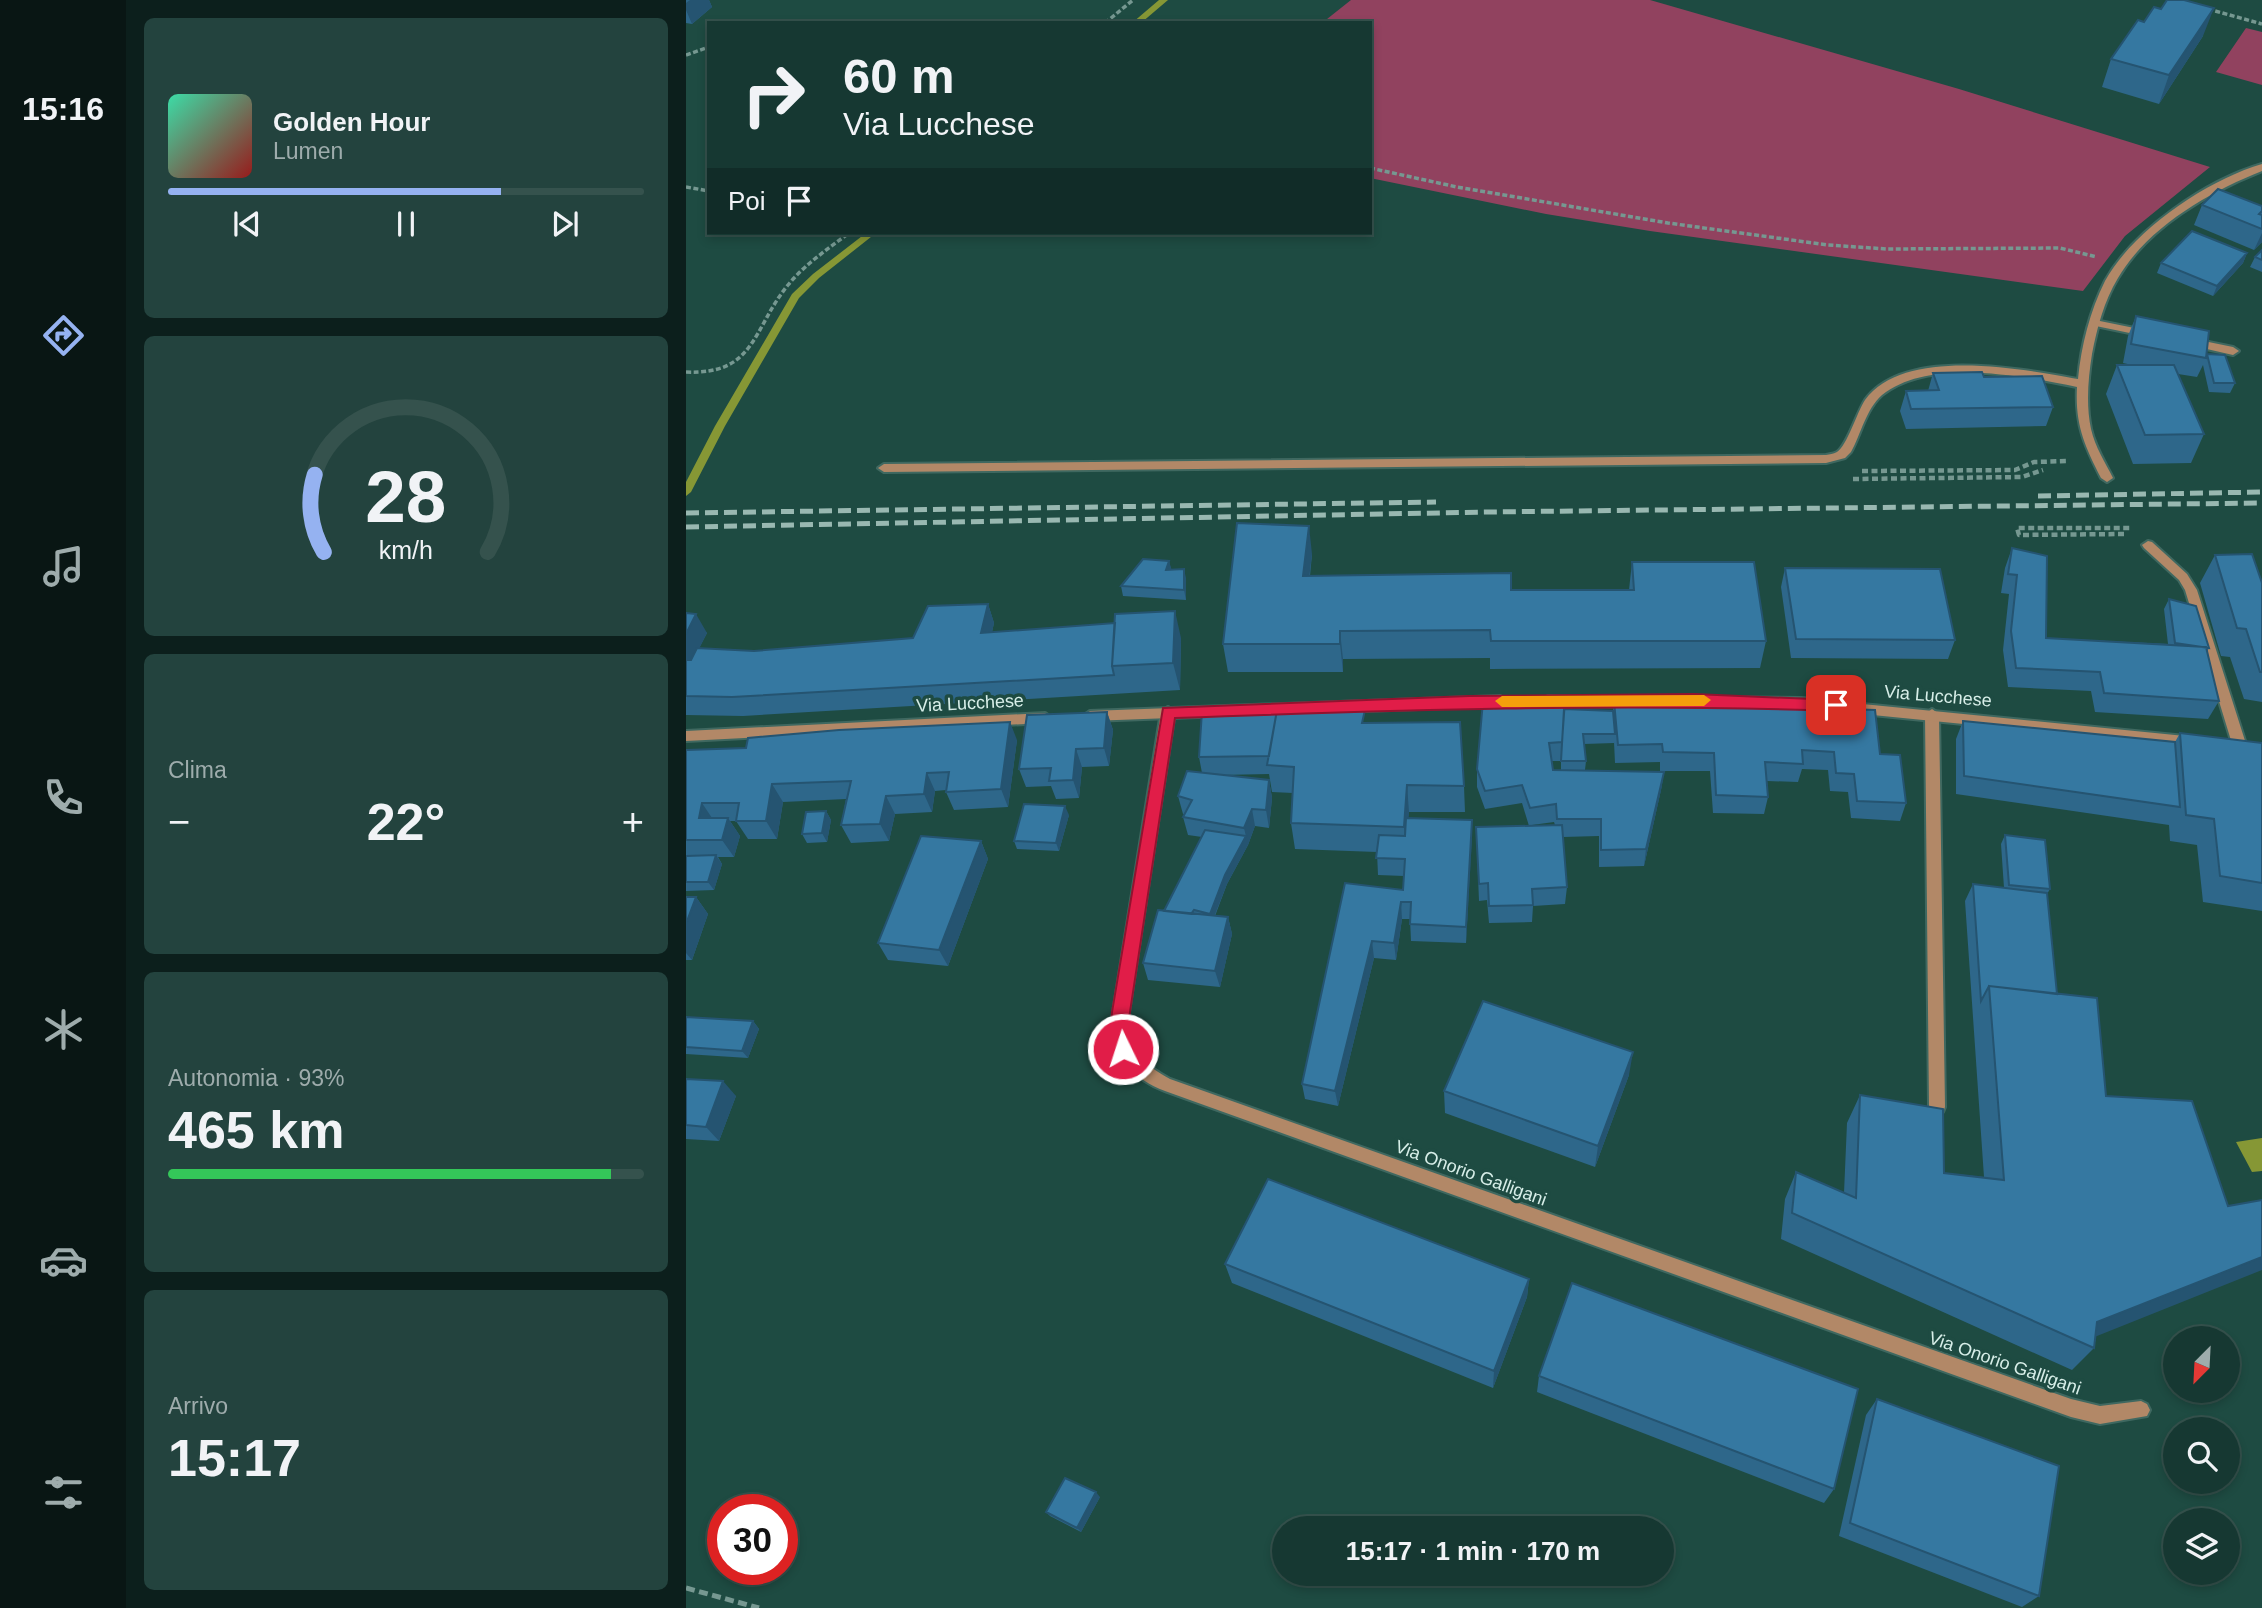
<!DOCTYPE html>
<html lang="it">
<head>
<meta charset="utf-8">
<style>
	body { margin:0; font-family:Arial,sans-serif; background:#23433e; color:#f1f3f6; height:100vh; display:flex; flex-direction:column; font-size:26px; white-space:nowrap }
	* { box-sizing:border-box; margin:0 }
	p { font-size:23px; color:#9eacac }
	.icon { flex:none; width:38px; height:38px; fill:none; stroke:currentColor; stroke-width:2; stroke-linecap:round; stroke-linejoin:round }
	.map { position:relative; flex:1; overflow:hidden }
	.side { display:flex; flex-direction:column; gap:18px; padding:18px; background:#0c1f1c; width:560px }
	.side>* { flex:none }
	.hud { position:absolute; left:21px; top:21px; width:665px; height:214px; border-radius:0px; box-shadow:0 4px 10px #0003,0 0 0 2px #35524d; background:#163832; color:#f1f3f6; overflow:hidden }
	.needle { width:46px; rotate:204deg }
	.controls { position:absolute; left:1477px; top:1326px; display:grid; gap:14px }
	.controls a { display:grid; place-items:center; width:77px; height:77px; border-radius:50%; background:#163832; box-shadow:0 4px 10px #0003,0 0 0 2px #35524d; font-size:35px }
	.speed { position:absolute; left:21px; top:1494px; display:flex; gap:14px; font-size:35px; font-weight:700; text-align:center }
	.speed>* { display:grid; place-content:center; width:91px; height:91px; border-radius:50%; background:#163832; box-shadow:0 4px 10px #0003,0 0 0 2px #35524d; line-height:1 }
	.speed .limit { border:10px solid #d22; background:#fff; color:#111 }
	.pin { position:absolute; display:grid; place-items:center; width:60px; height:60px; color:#fff; margin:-30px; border-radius:14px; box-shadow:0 4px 10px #0006 }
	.me { position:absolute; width:77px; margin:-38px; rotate:356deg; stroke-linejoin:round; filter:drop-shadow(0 0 5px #0008) }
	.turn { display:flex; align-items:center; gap:24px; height:147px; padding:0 21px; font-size:32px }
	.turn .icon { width:91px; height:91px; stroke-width:2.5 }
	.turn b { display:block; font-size:49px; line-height:60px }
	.then { display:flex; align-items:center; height:66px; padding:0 21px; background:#0003; gap:14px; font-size:26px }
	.big { font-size:52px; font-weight:700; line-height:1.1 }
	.side .widget { flex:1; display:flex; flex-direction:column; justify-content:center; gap:10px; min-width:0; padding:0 24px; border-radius:10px; background:#23433e }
	.side .dial { align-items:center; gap:0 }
	.dial svg { height:182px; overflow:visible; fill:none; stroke:#35524d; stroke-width:7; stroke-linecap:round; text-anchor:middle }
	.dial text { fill:#f1f3f6; stroke:none }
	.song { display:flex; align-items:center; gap:21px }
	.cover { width:84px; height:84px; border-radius:10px; background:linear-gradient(135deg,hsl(160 70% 55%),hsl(0 70% 35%)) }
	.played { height:7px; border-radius:4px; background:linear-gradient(90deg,#95b2f1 70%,#35524d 70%) }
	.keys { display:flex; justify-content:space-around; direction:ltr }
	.heat { display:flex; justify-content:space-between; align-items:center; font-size:38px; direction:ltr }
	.charge { height:10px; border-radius:5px; background:linear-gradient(90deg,#34c759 93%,#35524d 0) }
	.trip { position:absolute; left:586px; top:1516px; width:402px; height:70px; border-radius:35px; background:#163832; box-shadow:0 4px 10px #0003,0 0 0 2px #35524d; font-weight:700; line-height:70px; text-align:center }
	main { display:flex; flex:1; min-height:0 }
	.tabs { display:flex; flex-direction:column; width:126px; justify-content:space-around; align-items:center; background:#091614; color:#9eacac }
	.tabs .icon { width:49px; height:49px }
	.tabs .current { color:#95b2f1 }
	.tabs b { font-size:32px; color:#f1f3f6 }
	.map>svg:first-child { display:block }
	.green { fill:#91425f }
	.water { fill:#869735 }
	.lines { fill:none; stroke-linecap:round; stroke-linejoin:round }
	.stream { fill:#869735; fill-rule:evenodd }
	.service-casing { stroke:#3f6860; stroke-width:4 }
	.minor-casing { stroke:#3f6860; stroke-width:4 }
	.tertiary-casing { stroke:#3f6860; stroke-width:4 }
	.path-far2 { stroke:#769891; stroke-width:3.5; stroke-dasharray:5 2.5; stroke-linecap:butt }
	.path-far1 { stroke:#769891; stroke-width:4.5; stroke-dasharray:6 3.5; stroke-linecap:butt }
	.path { stroke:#769891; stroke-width:5; stroke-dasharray:9 4.5; stroke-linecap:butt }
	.service { fill:#b28867; fill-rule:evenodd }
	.minor { fill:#b28867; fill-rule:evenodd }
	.tertiary { fill:#b28867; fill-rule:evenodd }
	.rail { stroke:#99b8b1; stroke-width:5; stroke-dasharray:13 6; stroke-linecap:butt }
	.wall { fill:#2e678a; fill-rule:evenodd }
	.shaded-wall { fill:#255471 }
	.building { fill:#3578a1; stroke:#255471; stroke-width:2 }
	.route { fill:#e11d48; stroke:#92132f; stroke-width:2 }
	.slow { fill:#f59e0b }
	.labels { text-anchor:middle; stroke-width:7; stroke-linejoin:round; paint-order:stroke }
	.street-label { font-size:18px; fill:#d7eee8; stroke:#1e4b42 }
</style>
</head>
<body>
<main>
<nav class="tabs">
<b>15:16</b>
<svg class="icon current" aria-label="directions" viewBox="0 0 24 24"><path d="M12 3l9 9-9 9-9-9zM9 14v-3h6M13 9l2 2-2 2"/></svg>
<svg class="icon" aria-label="music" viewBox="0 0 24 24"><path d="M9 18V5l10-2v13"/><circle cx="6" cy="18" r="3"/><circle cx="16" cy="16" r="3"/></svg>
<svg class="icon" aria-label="phone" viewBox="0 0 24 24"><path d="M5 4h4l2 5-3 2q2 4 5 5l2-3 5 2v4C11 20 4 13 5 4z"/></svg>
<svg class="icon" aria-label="climate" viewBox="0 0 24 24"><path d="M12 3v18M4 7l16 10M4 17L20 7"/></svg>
<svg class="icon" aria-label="car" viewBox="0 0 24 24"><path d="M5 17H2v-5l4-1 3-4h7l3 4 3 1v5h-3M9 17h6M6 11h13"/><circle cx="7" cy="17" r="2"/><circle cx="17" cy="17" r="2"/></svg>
<svg class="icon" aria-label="filters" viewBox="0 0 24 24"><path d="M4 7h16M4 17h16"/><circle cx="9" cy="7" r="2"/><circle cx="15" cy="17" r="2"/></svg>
</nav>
<section class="side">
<div class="widget">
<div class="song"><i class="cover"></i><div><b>Golden Hour</b><p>Lumen</p></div></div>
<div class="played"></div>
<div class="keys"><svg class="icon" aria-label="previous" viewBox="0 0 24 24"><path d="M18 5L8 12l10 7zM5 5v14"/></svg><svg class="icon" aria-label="pause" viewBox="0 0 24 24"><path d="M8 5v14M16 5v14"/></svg><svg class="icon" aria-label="next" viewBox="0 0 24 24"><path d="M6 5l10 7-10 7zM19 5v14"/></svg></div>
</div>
<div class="widget dial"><svg viewBox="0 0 100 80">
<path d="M14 69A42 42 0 1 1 86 69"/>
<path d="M14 69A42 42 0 0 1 10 35" stroke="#95b2f1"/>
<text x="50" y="56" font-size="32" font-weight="700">28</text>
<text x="50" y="72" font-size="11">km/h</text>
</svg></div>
<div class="widget"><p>Clima</p>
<div class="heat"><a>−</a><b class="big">22°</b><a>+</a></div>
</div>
<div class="widget"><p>Autonomia · 93%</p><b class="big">465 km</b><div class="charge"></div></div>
<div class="widget"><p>Arrivo</p><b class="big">15:17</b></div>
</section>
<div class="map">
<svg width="1576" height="1608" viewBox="0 0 1576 1608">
	<rect width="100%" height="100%" fill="#1e4b42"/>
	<path class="green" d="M665 0H964L1273 89 1524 167 1439 236 1397 291 964 231 860 214 684 178V23H636Z
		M1560 28 1576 32V85L1530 72Z"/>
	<path class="water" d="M1576 1138V1171L1566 1172 1550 1142Z"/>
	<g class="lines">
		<path class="stream" d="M473 0H482L455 23H446Z
			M180 233H190L133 278 113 298 39 426 5 492 0 496V482L29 426 106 294 127 274Z"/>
		<defs>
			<path id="service" d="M1409 320 1463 331 1468 334 1463 337 1405 325 1404 323Z
				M1503 338 1547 347 1553 351 1547 355 1499 344V340Z
				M1246 709 1253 714 1259 1107 1257 1112 1251 1114 1245 1112 1243 1107 1239 714Z"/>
			<path id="minor" d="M1576 164V171C1523 192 1462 227 1432 278 1418 301 1411 328 1406 354 1402 379 1400 405 1405 429 1409 447 1419 462 1427 478L1421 482 1415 478C1398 445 1389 424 1391 387 1336 376 1243 357 1196 395 1180 409 1175 434 1165 452L1159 458 1140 463 198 472 192 468 198 464 1140 455C1144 454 1147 454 1151 452 1161 446 1171 412 1179 400 1218 346 1336 369 1392 379 1395 346 1404 311 1419 281 1447 230 1521 180 1576 164Z
				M1462 541 1466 542 1501 574 1511 590 1561 747 1559 751H1549L1547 747 1499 590 1493 580 1458 548 1456 545Z
				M482 707 489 712 441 1025C445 1052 460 1066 484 1079L1385 1399 1414 1406 1455 1401 1461 1404 1464 1410 1461 1416 1414 1424 1385 1417 479 1091C448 1080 430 1057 425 1025L475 712Z"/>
			<path id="tertiary" d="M814 696 821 701 814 706 404 721 397 716 404 711Z
				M862 696 1116 698 1509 737 1516 742 1509 747 1116 708 862 706 855 701Z
				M359 713 366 718 359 723 0 741V731Z"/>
		</defs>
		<use href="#service" class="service-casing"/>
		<use href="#minor" class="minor-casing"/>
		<use href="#tertiary" class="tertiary-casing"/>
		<path class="path-far2" d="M1522 9 1576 24
			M419 23 447 0
			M0 55 23 47
			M684 168 771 187 982 223 1142 245 1201 249 1374 248 1411 257
			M0 187 23 191
			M0 372C70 375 66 329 102 285 119 264 142 249 163 233"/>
		<path class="path-far1" d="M1176 471 1329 470 1348 462 1383 461
			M1167 479 1336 477 1357 470
			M1438 534 1333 535 1331 528H1445"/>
		<path class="path" d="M0 1588 73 1608"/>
		<use href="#service" class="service"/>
		<use href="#minor" class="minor"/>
		<use href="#tertiary" class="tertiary"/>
		<path class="rail" d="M1352 496 1576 492
			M0 513 750 502
			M0 527 801 512 1576 503"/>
	</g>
	<path class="wall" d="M0 0H23L26 7 6 24 0 23Z
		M1475 9 1517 36 1473 104 1416 87 1425 59 1458 22Z
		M1516 205 1576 206V242L1568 250 1508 225Z
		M1576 250V272L1564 267 1569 257Z
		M1561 253 1557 263 1527 296 1471 273 1475 263Z
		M1450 316 1521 356V354L1549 383 1544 393 1523 392 1517 365 1511 377 1492 374 1518 434 1505 463 1447 464 1420 394 1431 365H1446L1437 363 1442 336Z
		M1247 373 1298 377 1367 407 1360 426 1220 429 1214 411 1220 391H1242Z
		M1326 548 1360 638 1482 644 1478 609 1483 599 1523 648 1521 652 1533 701 1522 719 1409 712 1405 691 1322 687 1317 650 1323 594 1315 593 1319 568Z
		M626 554 624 576 825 590H943L946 562 1080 641 1074 668 804 669V658L657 659V672H542L537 644Z
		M1529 555 1576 583V702L1558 699 1544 657 1535 656 1514 583Z
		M483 561 485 570 500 578V600L437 596 435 586Z
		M1099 568 1269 640 1262 659 1105 658 1095 587Z
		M302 604 308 623 306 632 495 638 494 690 57 716 0 715V613L21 633 13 648 68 651 227 638Z
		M928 701 1194 754 1220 803 1214 821 1165 818 1162 792 1144 791 1142 770 1116 769 1112 782 1081 781 1082 797 1078 814 1027 813 1024 771H974V762L929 763 928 742V743L898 744 900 761 899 770H875V758V761H865L867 770 978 772 975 790 958 866 913 867V836L877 837 881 887 879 904 847 906 846 922 803 923 801 900 793 901 790 827 843 826 836 803 799 809 791 787V769L878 709 927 711ZM868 822 869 825H846Z
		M594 707V710L680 723 778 786 779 812H723L722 818 786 820 780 943 725 941 724 919H716L710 960 688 958 652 1106 619 1099 616 1084 659 883 717 890 718 876 692 875 691 852 609 849 605 823 607 793 586 792 583 774 535 775 583 780 586 798 583 828 569 826 562 845 541 884 529 916 542 917 546 934 534 987 462 980 457 963 478 911 516 837 502 835 497 817 499 814H497L492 796 516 773 513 757Z
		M421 712 427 730 423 766 396 767 393 798 370 799 365 786 340 787 333 769Z
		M1277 721 1489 742 1494 733 1576 743V911L1517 902 1511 845 1484 841 1483 825 1270 794V739Z
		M331 740 322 807 268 810 260 792V790L249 791 246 812 209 814 203 841 165 843 155 825 160 799 97 802 91 839H62L50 821H44L54 836 48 857H32L36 864 28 890 0 891V750Z
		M140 811 145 820 141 842 121 843 116 834Z
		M383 815 373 851 331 849 328 841Z
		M1319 835 1364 889 1361 894 1371 994 1410 1337 1408 1348 1386 1370 1095 1239 1099 1199 1110 1172 1158 1193 1161 1123 1174 1095 1258 1173 1298 1177 1279 901 1287 884 1318 888 1315 844Z
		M295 841 302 859 262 966 202 960 192 943Z
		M0 897H10L22 914 6 960H0Z
		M0 1017 67 1021 73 1029 62 1058 0 1054Z
		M943 1075 909 1167 759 1113 758 1091Z
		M0 1079 50 1096 33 1141 0 1139Z
		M539 1264 843 1279 841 1297 807 1388 546 1283Z
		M853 1376 1148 1489 1138 1503 851 1392Z
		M1191 1399 1353 1596 1336 1607 1153 1536 1180 1415Z
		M414 1497 395 1532 364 1516 360 1512Z"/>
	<path class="shaded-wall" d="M4 0H23L26 7 6 24 0 10V3Z
		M1528 8 1517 36 1473 104 1483 75Z
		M1576 233V242L1568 250Z
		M1561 253 1557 263 1527 296 1531 286Z
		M623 526 626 554 620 604 617 576Z
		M483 561 486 571 480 570Z
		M498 569 500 578V600L498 590Z
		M302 604 308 623 302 651 295 633Z
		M489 611 495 638 494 690 487 663Z
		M10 614 21 633 0 675V634Z
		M654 631 657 659V672L654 644Z
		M421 712 427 730 423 766 418 748Z
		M324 722 331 740 322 807 315 789Z
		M390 749 396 767 393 798 387 780Z
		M978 772 975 790 958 866 960 849Z
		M241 773 249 791 246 812 238 794Z
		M583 780 586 798 583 828 580 810Z
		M86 784 97 802 91 839 80 821Z
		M721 785 723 812 720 853 718 827Z
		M200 796 209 814 203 841 194 824Z
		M16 803 28 821 13 818Z
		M379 806 383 815 373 851 370 843Z
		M566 809 569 826 562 845 558 828Z
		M140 811 145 820 141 842 136 833Z
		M42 818 54 836 48 857 36 840Z
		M786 820V838L780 943V927Z
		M560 836 562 845 541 884 526 922 524 914 539 875Z
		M295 841 302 859 262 966 253 950Z
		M30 855 36 864 28 890 22 882Z
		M10 897 22 914 6 960 0 953V924Z
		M715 902 716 919 710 960 708 943Z
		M542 917 546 934 534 987 529 971Z
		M686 941 688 958 652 1106 649 1091Z
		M67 1021 73 1029 62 1058 56 1051Z
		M947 1052 943 1075 909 1167 912 1146Z
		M37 1081 50 1096 33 1141 20 1127Z
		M1576 1257V1270L1396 1342 1411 1322Z
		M843 1279 841 1297 807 1388 808 1371Z
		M410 1492 414 1497 395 1532 391 1528Z"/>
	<path class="building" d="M1481 0H1498L1528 8 1483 75 1425 59 1452 20 1458 22 1468 7 1475 9Z
		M1532 189 1576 206V211L1573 214 1576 215V229L1516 205Z
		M1506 231 1561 253 1531 286 1475 263Z
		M1576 250V260L1569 257Z
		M1450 316 1523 331 1520 358 1445 344Z
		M1521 354 1539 355 1549 383H1528Z
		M1431 365H1488L1518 434 1459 435Z
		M1296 372 1298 377 1356 376 1367 407 1225 409 1220 391 1253 390 1247 373Z
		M551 523 623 526 617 576 825 573V590H948L946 562H1068L1080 641H805L804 630 660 631H654V644H537Z
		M1326 548 1361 556 1360 638 1520 647 1533 701 1418 693 1414 672 1330 668 1325 631 1331 575 1322 574Z
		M1566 554 1576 583V672H1574L1560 629 1551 628 1529 555Z
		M457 559 483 561 480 570 498 569V590L435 586Z
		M1099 568 1254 569 1269 640 1110 639Z
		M1483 599 1510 606 1523 648 1489 643Z
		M302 604 295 633 429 623 426 666 428 675 46 697 0 696V660H5L11 648 68 651 227 638 242 606Z
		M489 611 487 663 426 666 429 614Z
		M0 613 10 614 0 634Z
		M879 700 876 742 863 743 867 770 978 772 960 849 915 850V819H871L870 804 844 808 836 785 799 791 791 769 797 701Z
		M928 701 1189 710 1194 754 1214 755 1220 803 1171 801 1168 774 1150 773 1148 752 1116 750 1117 764 1079 762 1082 797 1030 795 1028 753 977 752 976 744 932 745Z
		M594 707 593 710H591L583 756 513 757 516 711Z
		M878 709 927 711 929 734H897L900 761H875Z
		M591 710H679L676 723 774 722 778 786 721 785 718 827 605 823 608 767 581 765Z
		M421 712 418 748 390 749 387 780 363 781 365 768 333 769 341 715Z
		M1277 721 1489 742 1494 807 1278 776Z
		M324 722 315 789 260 792 263 772 241 773 238 794 200 796 194 824 155 825 165 781 86 784 80 821H50L53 803H16L13 818H42L36 840H0V750L60 748 62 738 153 730Z
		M1494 733 1576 743V883L1534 876 1528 819 1500 815Z
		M501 771 583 780 580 810 566 809 558 828 497 817 506 800 492 796Z
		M338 804 379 806 370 843 328 841Z
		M140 811 136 833 116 834 120 812Z
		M720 818 786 820 780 927 724 924 725 902H715L708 943 686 941 649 1091 616 1084 659 883 717 890 719 859 690 858 693 835 719 836Z
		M876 825 881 887 846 889 847 905 803 906 802 883 793 884 790 827Z
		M519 830 560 836 539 875 524 914 508 910 505 914 478 911Z
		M1319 835 1359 840 1364 889 1323 885Z
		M235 836 295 841 253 950 192 943Z
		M30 855 22 882H0V856Z
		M1287 884 1361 893 1371 994 1303 986 1295 1001Z
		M0 897H10L0 924Z
		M472 910 542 917 529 971 457 963Z
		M1303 986 1411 998 1420 1096 1506 1101 1542 1206 1576 1200V1257L1411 1322 1408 1348 1106 1213 1110 1172 1170 1198 1174 1095 1257 1109 1258 1173 1318 1180Z
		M797 1001 947 1052 912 1146 758 1091Z
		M0 1017 67 1021 56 1051 0 1047Z
		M0 1079 37 1081 20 1127 0 1125Z
		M582 1179 843 1279 808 1371 539 1264Z
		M886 1283 1172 1389 1148 1489 853 1376Z
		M1191 1399 1373 1466 1353 1596 1164 1523Z
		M379 1478 410 1492 391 1528 360 1512Z"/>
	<path class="route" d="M1008 694 1150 700 1158 705 1150 711C930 703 710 710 489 718L444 1012C442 1025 449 1043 444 1054L437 1057 431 1054 425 1025 426 1012 477 708 783 696Z"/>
	<path class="slow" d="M1018 695 1025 700 1018 706 816 707 809 701 816 696Z"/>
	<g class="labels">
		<g class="street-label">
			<text transform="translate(1252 696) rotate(5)" y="6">Via Lucchese</text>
			<text transform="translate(284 703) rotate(-3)" y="6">Via Lucchese</text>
			<text transform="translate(785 1173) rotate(20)" y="6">Via Onorio Galligani</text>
			<text transform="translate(1319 1363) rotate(19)" y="6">Via Onorio Galligani</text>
		</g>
	</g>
</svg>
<div class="controls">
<a><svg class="needle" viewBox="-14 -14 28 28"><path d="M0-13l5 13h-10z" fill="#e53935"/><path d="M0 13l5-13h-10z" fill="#9eacac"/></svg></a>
<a><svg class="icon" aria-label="search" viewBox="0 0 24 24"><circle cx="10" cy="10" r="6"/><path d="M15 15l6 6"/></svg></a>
<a><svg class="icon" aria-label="layers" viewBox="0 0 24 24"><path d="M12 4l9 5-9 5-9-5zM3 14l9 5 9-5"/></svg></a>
</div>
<div class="speed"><div class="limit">30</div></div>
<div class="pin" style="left:1150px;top:705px;background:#d93025"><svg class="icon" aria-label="arrive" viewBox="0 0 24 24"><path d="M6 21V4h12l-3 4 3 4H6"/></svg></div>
<svg class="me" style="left:437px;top:1049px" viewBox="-20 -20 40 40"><circle r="17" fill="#e11d48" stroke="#fff" stroke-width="3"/><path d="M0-11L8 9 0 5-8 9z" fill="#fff"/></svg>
<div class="trip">15:17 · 1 min · 170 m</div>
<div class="hud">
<div class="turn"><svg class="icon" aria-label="right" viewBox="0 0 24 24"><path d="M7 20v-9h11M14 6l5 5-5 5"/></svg><div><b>60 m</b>Via Lucchese</div></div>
<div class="then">Poi<svg class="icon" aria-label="arrive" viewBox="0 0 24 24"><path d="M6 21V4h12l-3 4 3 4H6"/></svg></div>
</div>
</div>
</main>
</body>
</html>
